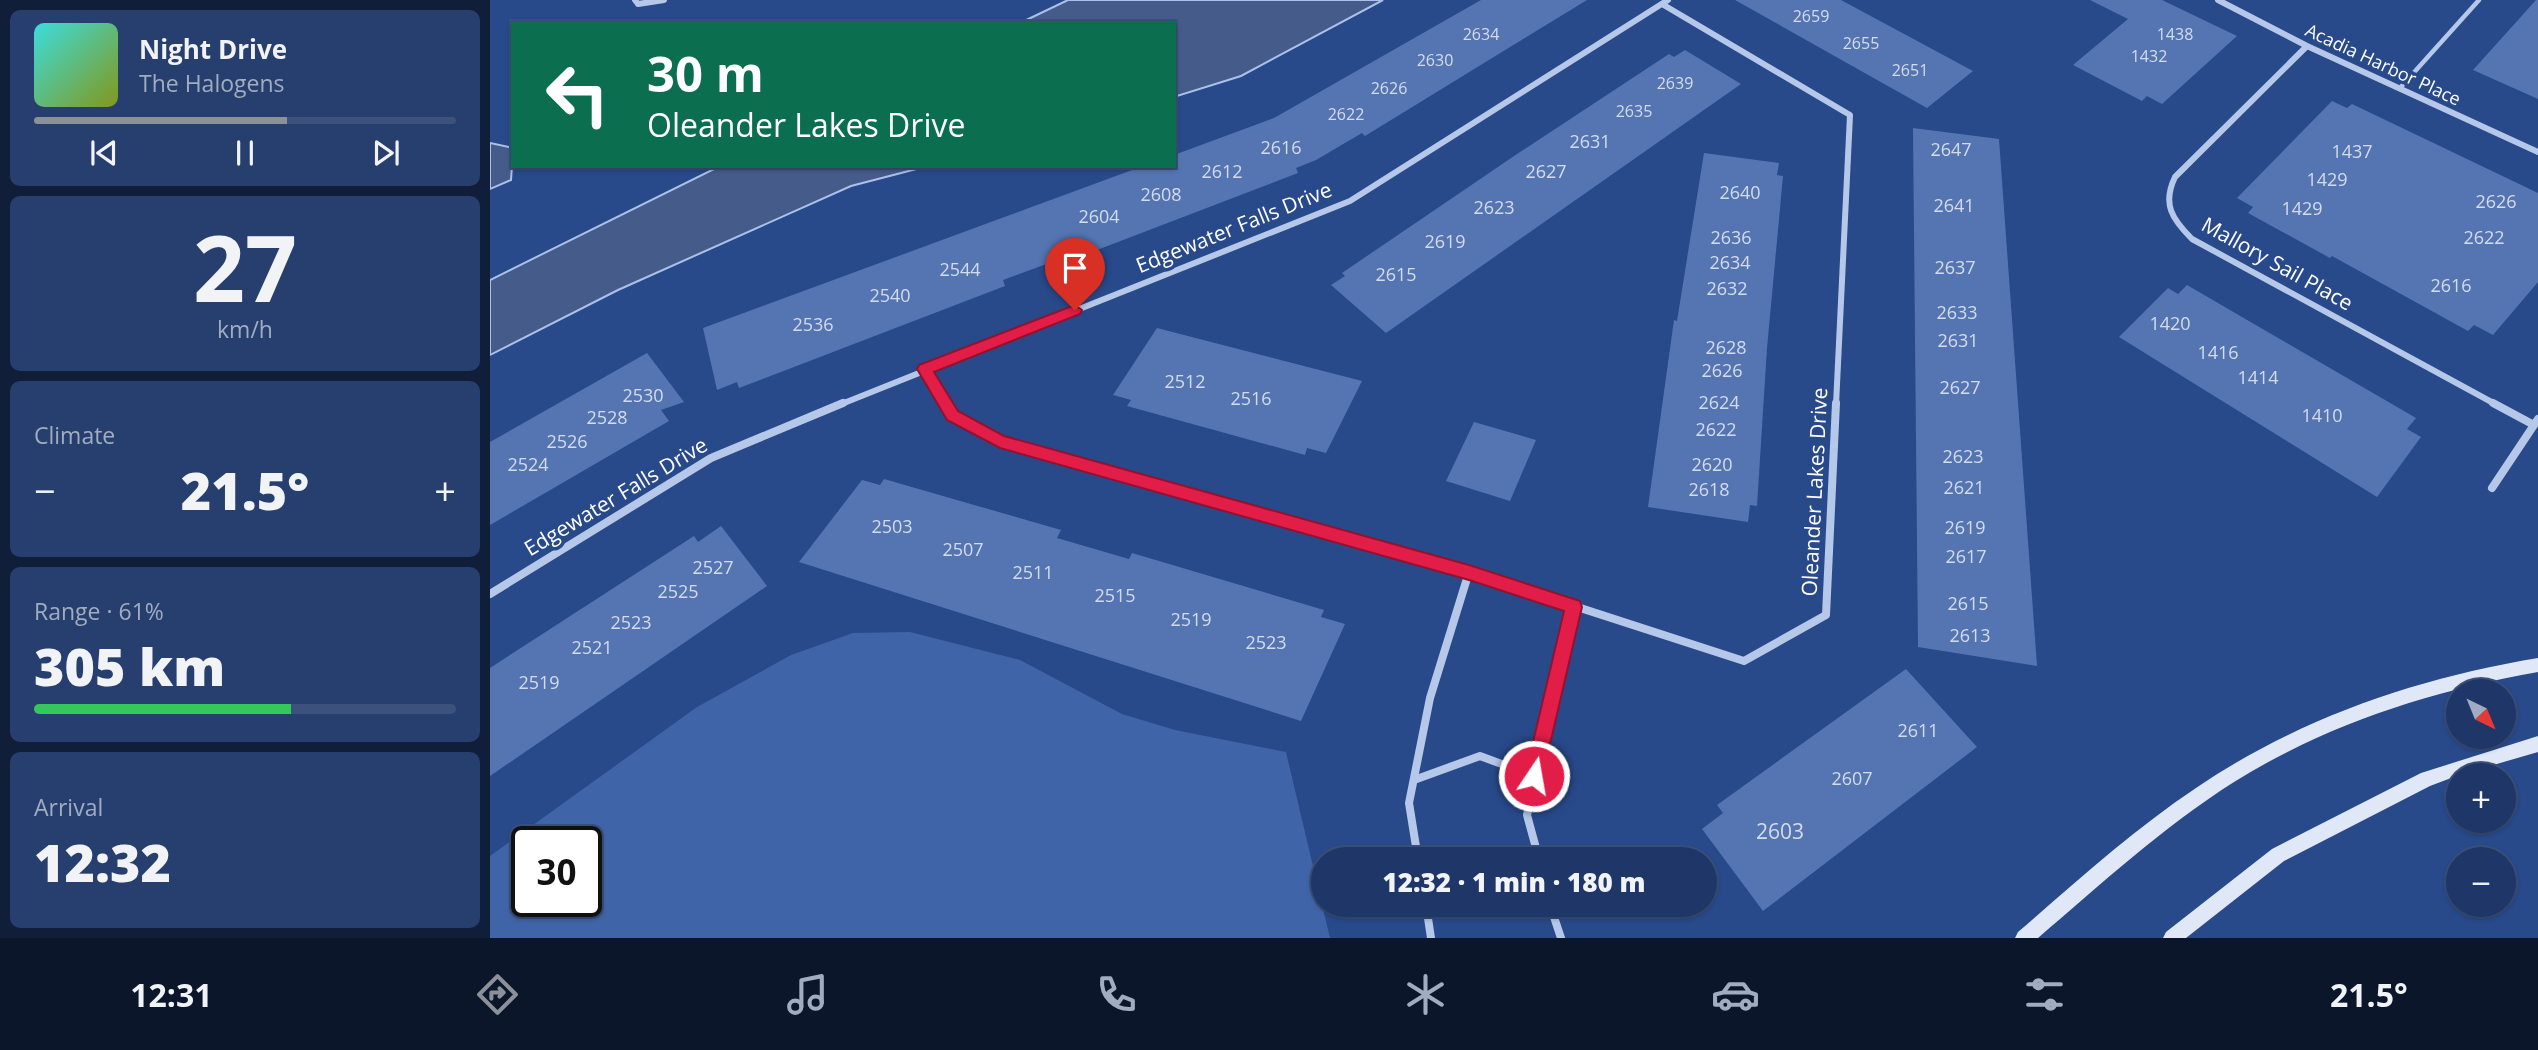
<!DOCTYPE html>
<html lang="en">
<head>
<meta charset="utf-8">
<style>
	body { margin:0; font-family:"Open Sans",sans-serif; background:#263f6e; color:#f1f3f6; height:100vh; display:flex; flex-direction:column; font-size:26px; white-space:nowrap }
	* { box-sizing:border-box; margin:0 }
	p { font-size:23px; color:#a1acc0 }
	.icon { flex:none; width:38px; height:38px; fill:none; stroke:currentColor; stroke-width:2; stroke-linecap:round; stroke-linejoin:round }
	.map { position:relative; flex:1; overflow:hidden }
	.sheet { display:flex; flex-direction:column; gap:10px; padding:10px; background:#101e39; width:490px }
	.sheet>* { flex:none }
	.guide { position:absolute; left:21px; top:21px; width:665px; height:147px; border-radius:0px; box-shadow:0 2px 5px #0004,0 0 0 2px #3c517c; background:#0b6e4f; color:#fff; overflow:hidden }
	.needle { width:46px; rotate:137deg }
	.fabs { position:absolute; left:1956px; top:679px; display:grid; gap:14px }
	.fabs a { display:grid; place-items:center; width:70px; height:70px; border-radius:50%; background:#1e3768; box-shadow:0 2px 5px #0004,0 0 0 2px #3c517c; font-size:35px }
	.speed { position:absolute; left:21px; top:826px; display:flex; gap:14px; font-size:35px; font-weight:700; text-align:center }
	.speed>* { display:grid; place-content:center; width:91px; height:91px; border-radius:50%; background:#1e3768; box-shadow:0 2px 5px #0004,0 0 0 2px #3c517c; line-height:1 }
	.speed .limit { border:4px solid #111; border-radius:10px; background:#fff; color:#111 }
	.pin { position:absolute; display:grid; place-items:center; width:60px; height:60px; color:#fff; margin:-72px -30px; border-radius:50% 50% 50% 0; rotate:-45deg; box-shadow:0 0 7px #0007 }
	.pin .icon { rotate:45deg }
	.me { position:absolute; width:77px; margin:-38px; rotate:12deg; stroke-linejoin:round; filter:drop-shadow(0 0 5px #0008) }
	.turn { display:flex; align-items:center; gap:24px; height:147px; padding:0 21px; font-size:32px }
	.turn .icon { width:91px; height:91px; stroke-width:2.5 }
	.turn b { display:block; font-size:49px; line-height:60px }
	.big { font-size:52px; font-weight:800; line-height:1.1 }
	.sheet .widget { flex:1; display:flex; flex-direction:column; justify-content:center; gap:10px; min-width:0; padding:0 24px; border-radius:10px; background:#263f6e }
	.sheet .dial { align-items:center; gap:0 }
	.dial b { font-size:91px; line-height:1 }
	.song { display:flex; align-items:center; gap:21px }
	.cover { width:84px; height:84px; border-radius:10px; background:linear-gradient(135deg,hsl(180 70% 55%),hsl(70 70% 35%)) }
	.played { height:7px; border-radius:4px; background:linear-gradient(90deg,#8c9099 60%,#3c517c 60%) }
	.keys { display:flex; justify-content:space-around; direction:ltr }
	.heat { display:flex; justify-content:space-between; align-items:center; font-size:38px; direction:ltr }
	.charge { height:10px; border-radius:5px; background:linear-gradient(90deg,#34c759 61%,#3c517c 0) }
	.trip { position:absolute; left:821px; top:847px; width:406px; height:70px; border-radius:35px; background:#1e3768; box-shadow:0 2px 5px #0004,0 0 0 2px #3c517c; font-weight:800; line-height:70px; text-align:center }
	.dock { display:flex; height:112px; justify-content:space-around; align-items:center; background:#0c162a; color:#a1acc0 }
	.dock .icon { width:49px; height:49px }
	.dock .on { color:#8c9099 }
	.dock b { font-size:32px; color:#f1f3f6 }
	main { display:flex; flex:1; min-height:0 }
	.map>svg:first-child { display:block }
	.green { fill:#4064a8; fill-rule:evenodd }
	.water { fill:#455b8a; stroke:#abc1e9; stroke-width:2 }
	.building { fill:#5575b2 }
	.lines { fill:none; stroke-linecap:round; stroke-linejoin:round }
	.lane { stroke:#b6c8e9; stroke-width:4.5 }
	.street-far1 { stroke:#b6c8e9; stroke-width:6 }
	.street { stroke:#b6c8e9; stroke-width:8 }
	.secondary { fill:#e0e8f8; fill-rule:evenodd }
	.route { fill:#e11d48; stroke:#92132f; stroke-width:2 }
	.labels { text-anchor:middle; stroke-width:7; stroke-linejoin:round; paint-order:stroke }
	.far-number-label { font-size:16px; fill:#d4dcec }
	.far-street-label { font-size:18px; fill:#fff; stroke:#28498a }
	.number-label { font-size:18px; fill:#d4dcec }
	.street-label { font-size:21px; fill:#fff; stroke:#28498a }
	.near-number-label { font-size:21px; fill:#d4dcec }
</style>
</head>
<body>
<main>
<section class="sheet">
<div class="widget">
<div class="song"><i class="cover"></i><div><b>Night Drive</b><p>The Halogens</p></div></div>
<div class="played"></div>
<div class="keys"><svg class="icon" aria-label="previous" viewBox="0 0 24 24"><path d="M18 5L8 12l10 7zM5 5v14"/></svg><svg class="icon" aria-label="pause" viewBox="0 0 24 24"><path d="M8 5v14M16 5v14"/></svg><svg class="icon" aria-label="next" viewBox="0 0 24 24"><path d="M6 5l10 7-10 7zM19 5v14"/></svg></div>
</div>
<div class="widget dial"><b>27</b><p>km/h</p></div>
<div class="widget"><p>Climate</p>
<div class="heat"><a>−</a><b class="big">21.5°</b><a>+</a></div>
</div>
<div class="widget"><p>Range · 61%</p><b class="big">305 km</b><div class="charge"></div></div>
<div class="widget"><p>Arrival</p><b class="big">12:32</b></div>
</section>
<div class="map">
<svg width="2048" height="938" viewBox="0 0 2048 938">
	<rect width="100%" height="100%" fill="#28498a"/>
	<path class="green" d="M420 632 530 660 632 714 685 730 796 752 840 938H0V856L207 707 301 655 363 633ZM37 842H96V901H37Z"/>
	<path class="water" d="M578 0H893L751 76 684 97V23H530Z
		M0 143 23 148V152L21 180 0 189Z
		M230 166H438L361 186 128 290 0 355V280Z"/>
	<path class="building" d="M991 0H1097L875 136 872 133 826 160 806 168 808 173 581 260 578 256 513 280 515 286 249 388 247 382 227 390 213 328 653 166H684V155L784 118Z
		M1245 0H1351L1483 71 1437 108Z
		M1600 0H1672L1747 36 1672 104 1657 96 1652 101 1583 65 1638 19Z
		M2046 0H2048V99L1983 70Z
		M1195 50 1251 84 896 333 841 285 855 276 852 273 1027 154 1179 54 1184 57Z
		M1842 101 1857 108 1862 104 2048 193V282L2003 335 1984 325 1978 331 1842 256 1840 258 1758 213 1763 207 1747 198Z
		M1423 128 1509 139 1547 666 1428 647Z
		M1214 153 1289 163 1287 175 1293 176 1277 348 1267 506 1260 505 1258 522 1158 507 1184 320 1187 321Z
		M1697 285 1926 418 1917 429 1931 437 1887 497 1629 337 1678 288 1688 294Z
		M667 328 872 381 836 453 817 448 815 455 637 406 641 400 623 395Z
		M157 353 194 402 171 410 179 421 0 525V442Z
		M984 422 1046 440 1020 501 956 481Z
		M394 479 571 530 567 538 639 559 642 553 834 610 831 617 855 624 811 721 309 562 372 480 390 485Z
		M231 526 277 586 0 776V668L204 536 208 542Z
		M1416 669 1487 747 1273 911 1212 829 1233 813 1227 805Z"/>
	<g class="lines">
		<path class="lane" d="M1910 88 1989 0"/>
		<path class="street-far1" d="M145 0 148 4 174 0
			M1728 0 1817 46 2048 152
			M1172 4 1360 115 1346 405
			M1817 46 1685 177C1672 204 1682 219 1702 239L2007 405
			M434 369 456 405
			M349 405 860 201 1178 0"/>
		<path class="street" d="M455 403 463 416 510 442 979 572 1254 661 1336 615 1346 403
			M2003 403 2044 425
			M2002 488 2048 419
			M0 594 221 458 353 403
			M924 780 990 756 1044 776
			M928 859 919 803 940 698 979 572
			M1049 859 1037 815 1084 607
			M936 905 941 938
			M1060 905 1071 938"/>
		<path class="secondary" d="M2048 658V672C1941 691 1837 724 1744 782 1673 827 1611 884 1548 938H1525L1528 932C1586 882 1643 830 1706 788 1809 718 1927 678 2048 658Z
			M2048 736V752L1969 775 1940 786 1794 861 1696 938H1673L1676 932 1782 849 1931 773Z"/>
	</g>
	<path class="route" d="M585 305 592 310 590 314 444 372 468 411 514 436 979 565 1090 601 1092 607 1051 783 1044 785 1038 783 1035 776 1074 611 979 580 510 448 457 420 427 369 429 365Z"/>
	<g class="labels">
		<g class="far-number-label">
			<text x="1321" y="22">2659</text>
			<text x="991" y="40">2634</text>
			<text x="1685" y="40">1438</text>
			<text x="1371" y="49">2655</text>
			<text x="1659" y="62">1432</text>
			<text x="945" y="66">2630</text>
			<text x="1420" y="76">2651</text>
			<text x="1185" y="89">2639</text>
			<text x="899" y="94">2626</text>
			<text x="1144" y="117">2635</text>
			<text x="856" y="120">2622</text>
		</g>
		<g class="far-street-label">
			<text transform="translate(1893 65) rotate(25)" y="6">Acadia Harbor Place</text>
		</g>
		<g class="number-label">
			<text x="1100" y="148">2631</text>
			<text x="791" y="154">2616</text>
			<text x="1461" y="156">2647</text>
			<text x="1862" y="158">1437</text>
			<text x="732" y="178">2612</text>
			<text x="1056" y="178">2627</text>
			<text x="1837" y="186">1429</text>
			<text x="1250" y="199">2640</text>
			<text x="671" y="201">2608</text>
			<text x="2006" y="208">2626</text>
			<text x="1464" y="212">2641</text>
			<text x="1004" y="214">2623</text>
			<text x="1812" y="215">1429</text>
			<text x="609" y="223">2604</text>
			<text x="1241" y="244">2636</text>
			<text x="1994" y="244">2622</text>
			<text x="955" y="248">2619</text>
			<text x="1240" y="269">2634</text>
			<text x="1465" y="274">2637</text>
			<text x="470" y="276">2544</text>
			<text x="906" y="281">2615</text>
			<text x="1961" y="292">2616</text>
			<text x="1237" y="295">2632</text>
			<text x="400" y="302">2540</text>
			<text x="1467" y="319">2633</text>
			<text x="1680" y="330">1420</text>
			<text x="323" y="331">2536</text>
			<text x="1468" y="347">2631</text>
			<text x="1236" y="354">2628</text>
			<text x="1728" y="359">1416</text>
			<text x="1232" y="377">2626</text>
			<text x="1768" y="384">1414</text>
			<text x="695" y="388">2512</text>
			<text x="1470" y="394">2627</text>
			<text x="153" y="402">2530</text>
			<text x="761" y="405">2516</text>
			<text x="1229" y="409">2624</text>
			<text x="1832" y="422">1410</text>
			<text x="117" y="424">2528</text>
			<text x="1226" y="436">2622</text>
			<text x="77" y="448">2526</text>
			<text x="1473" y="463">2623</text>
			<text x="38" y="471">2524</text>
			<text x="1222" y="471">2620</text>
			<text x="1474" y="494">2621</text>
			<text x="1219" y="496">2618</text>
			<text x="402" y="533">2503</text>
			<text x="1475" y="534">2619</text>
			<text x="473" y="556">2507</text>
			<text x="1476" y="563">2617</text>
			<text x="223" y="574">2527</text>
			<text x="543" y="579">2511</text>
			<text x="188" y="598">2525</text>
			<text x="625" y="602">2515</text>
			<text x="1478" y="610">2615</text>
			<text x="701" y="626">2519</text>
			<text x="141" y="629">2523</text>
			<text x="1480" y="642">2613</text>
			<text x="776" y="649">2523</text>
			<text x="102" y="654">2521</text>
			<text x="49" y="689">2519</text>
			<text x="1428" y="737">2611</text>
			<text x="1362" y="785">2607</text>
		</g>
		<g class="street-label">
			<text transform="translate(744 228) rotate(-22)" y="7">Edgewater Falls Drive</text>
			<text transform="translate(1787 264) rotate(29)" y="7">Mallory Sail Place</text>
			<text transform="translate(1325 492) rotate(-87)" y="7">Oleander Lakes Drive</text>
			<text transform="translate(126 497) rotate(-31)" y="7">Edgewater Falls Drive</text>
		</g>
		<g class="near-number-label">
			<text x="1290" y="839">2603</text>
		</g>
	</g>
</svg>
<div class="fabs">
<a><svg class="needle" viewBox="-14 -14 28 28"><path d="M0-13l5 13h-10z" fill="#e53935"/><path d="M0 13l5-13h-10z" fill="#a1acc0"/></svg></a>
<a>+</a>
<a>−</a>
</div>
<div class="speed"><div class="limit">30</div></div>
<div class="pin" style="left:585px;top:310px;background:#d93025"><svg class="icon" aria-label="arrive" viewBox="0 0 24 24"><path d="M6 21V4h12l-3 4 3 4H6"/></svg></div>
<svg class="me" style="left:1044px;top:776px" viewBox="-20 -20 40 40"><circle r="17" fill="#e11d48" stroke="#fff" stroke-width="3"/><path d="M0-11L8 9 0 5-8 9z" fill="#fff"/></svg>
<div class="trip">12:32 · 1 min · 180 m</div>
<div class="guide">
<div class="turn"><svg class="icon" aria-label="left" viewBox="0 0 24 24"><path d="M17 20v-9H6M10 6l-5 5 5 5"/></svg><div><b>30 m</b>Oleander Lakes Drive</div></div>
</div>
</div>
</main>
<nav class="dock">
<b>12:31</b>
<svg class="icon on" aria-label="directions" viewBox="0 0 24 24"><path d="M12 3l9 9-9 9-9-9zM9 14v-3h6M13 9l2 2-2 2"/></svg>
<svg class="icon" aria-label="music" viewBox="0 0 24 24"><path d="M9 18V5l10-2v13"/><circle cx="6" cy="18" r="3"/><circle cx="16" cy="16" r="3"/></svg>
<svg class="icon" aria-label="phone" viewBox="0 0 24 24"><path d="M5 4h4l2 5-3 2q2 4 5 5l2-3 5 2v4C11 20 4 13 5 4z"/></svg>
<svg class="icon" aria-label="climate" viewBox="0 0 24 24"><path d="M12 3v18M4 7l16 10M4 17L20 7"/></svg>
<svg class="icon" aria-label="car" viewBox="0 0 24 24"><path d="M5 17H2v-5l4-1 3-4h7l3 4 3 1v5h-3M9 17h6M6 11h13"/><circle cx="7" cy="17" r="2"/><circle cx="17" cy="17" r="2"/></svg>
<svg class="icon" aria-label="filters" viewBox="0 0 24 24"><path d="M4 7h16M4 17h16"/><circle cx="9" cy="7" r="2"/><circle cx="15" cy="17" r="2"/></svg>
<b>21.5°</b>
</nav>
</body>
</html>
